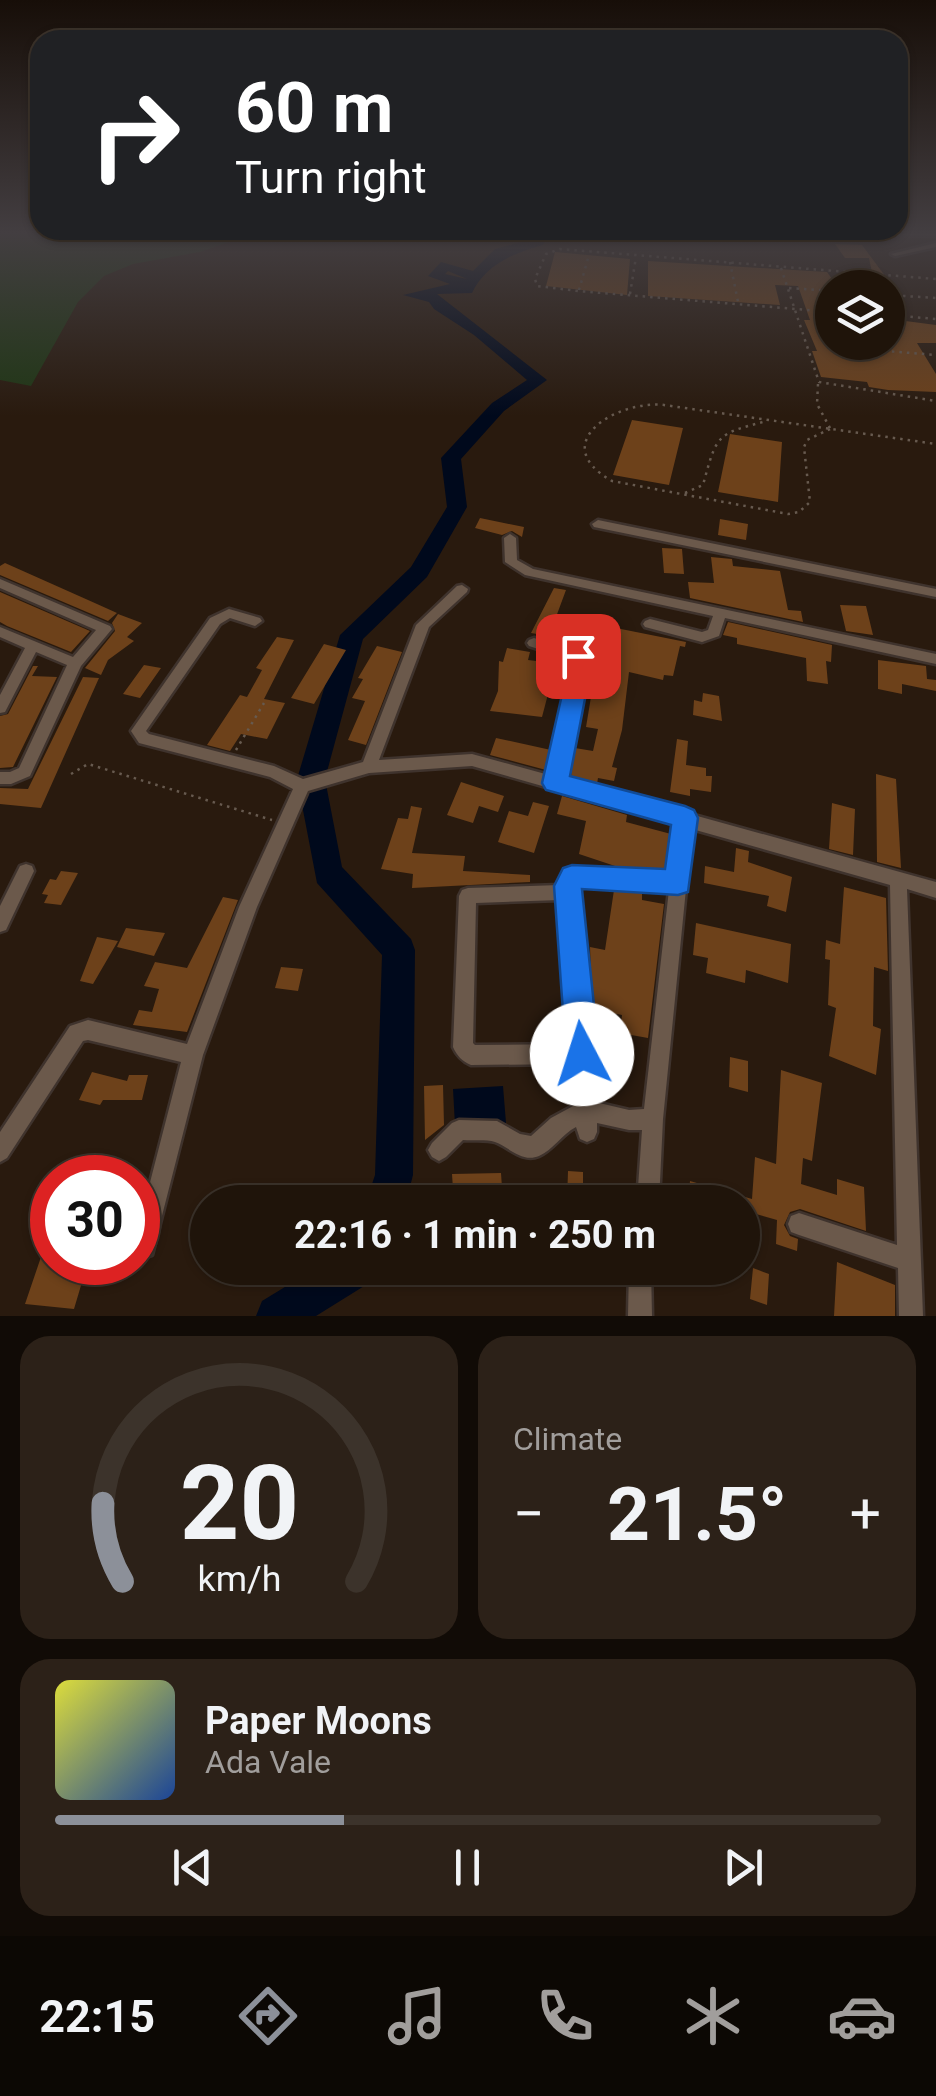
<!DOCTYPE html>
<html lang="en">
<head>
<meta charset="utf-8">
<style>
	body { margin:0; font-family:Roboto,sans-serif; background:#2c2118; color:#f1f3f6; height:100vh; display:flex; flex-direction:column; font-size:38px; white-space:nowrap }
	* { box-sizing:border-box; margin:0 }
	p { font-size:32px; color:#a19e9c }
	.icon { flex:none; width:55px; height:55px; fill:none; stroke:currentColor; stroke-width:2; stroke-linecap:round; stroke-linejoin:round }
	.map { position:relative; height:1316px; overflow:hidden }
	.side { display:flex; flex-direction:column; gap:20px; padding:20px; background:#110b06; flex:1 }
	.side>* { flex:none }
	.banner { position:absolute; left:30px; top:30px; width:878px; height:210px; border-radius:30px; box-shadow:0 2px 8px #0004,0 0 0 2px #3c332b; background:#202124; color:#fff; overflow:hidden }
	.buttons { position:absolute; left:815px; top:270px; display:grid; gap:20px }
	.buttons a { display:grid; place-items:center; width:90px; height:90px; border-radius:50%; background:#1f140a; box-shadow:0 2px 8px #0004,0 0 0 2px #3c332b; font-size:50px }
	.speed { position:absolute; left:30px; top:1155px; display:flex; gap:20px; font-size:50px; font-weight:700; text-align:center }
	.speed>* { display:grid; place-content:center; width:130px; height:130px; border-radius:50%; background:#1f140a; box-shadow:0 2px 8px #0004,0 0 0 2px #3c332b; line-height:1 }
	.speed .limit { border:15px solid #d22; background:#fff; color:#111 }
	.pin { position:absolute; display:grid; place-items:center; width:85px; height:85px; color:#fff; margin:-42px; border-radius:20px; box-shadow:0 5px 15px #0006 }
	.me { position:absolute; width:110px; margin:-55px; rotate:355deg; stroke-linejoin:round; filter:drop-shadow(0 0 8px #0008) }
	.turn { display:flex; align-items:center; gap:35px; height:210px; padding:0 40px; font-size:45px }
	.turn .icon { width:130px; height:130px; stroke-width:2.5 }
	.turn b { display:block; font-size:70px; line-height:85px }
	.big { font-size:75px; font-weight:700; line-height:1.1 }
	.side .card { flex:1; display:flex; flex-direction:column; justify-content:center; gap:15px; min-width:0; padding:0 35px; border-radius:30px; background:#2c2118 }
	.side .dial { align-items:center; gap:0 }
	.dial svg { height:260px; overflow:visible; fill:none; stroke:#3c332b; stroke-width:7; stroke-linecap:round; text-anchor:middle }
	.dial text { fill:#f1f3f6; stroke:none }
	.song { display:flex; align-items:center; gap:30px }
	.cover { width:120px; height:120px; border-radius:15px; background:linear-gradient(135deg,hsl(60 70% 55%),hsl(220 70% 35%)) }
	.played { height:10px; border-radius:5px; background:linear-gradient(90deg,#8c9099 35%,#3c332b 35%) }
	.keys { display:flex; justify-content:space-around; direction:ltr }
	.heat { display:flex; justify-content:space-between; align-items:center; font-size:55px; direction:ltr }
	.side .tiles { flex:1; display:grid; gap:20px; grid-template-columns:1fr 1fr }
	.card:last-child { grid-column:span 2 }
	.trip { position:absolute; left:190px; top:1185px; width:570px; height:100px; border-radius:50px; background:#1f140a; box-shadow:0 2px 8px #0004,0 0 0 2px #3c332b; font-weight:700; line-height:100px; text-align:center }
	.dock { display:flex; height:160px; justify-content:space-around; align-items:center; background:#0c0804; color:#a19e9c }
	.dock .icon { width:70px; height:70px }
	.dock .selected { color:#8c9099 }
	.dock b { font-size:45px; color:#f1f3f6 }
	.map>svg:first-child { display:block }
	.green { fill:#1f3614 }
	.water { fill:#00091c }
	.lines { fill:none; stroke-linecap:round; stroke-linejoin:round }
	.river { fill:#00091c; fill-rule:evenodd }
	.building { fill:#6d411a }
	.minor-casing { stroke:#3f332d; stroke-width:5 }
	.path { stroke:#675a4f; stroke-width:2.5; stroke-dasharray:2.5 5; stroke-linecap:butt }
	.minor { fill:#6b594b; fill-rule:evenodd }
	.route { fill:#1a73e8; stroke:#114b97; stroke-width:2.5 }
</style>
</head>
<body>
<div class="map">
<svg width="936" height="1316" viewBox="0 0 936 1316">
	<rect width="100%" height="100%" fill="#291a0e"/>
	<path class="green" d="M0 232H257L200 252 133 264 104 276 78 302 31 386 0 380Z"/>
	<path class="water" d="M503 1086 506 1123 455 1125 453 1089Z"/>
	<g class="lines">
		<path class="river" d="M536 232H550L543 245C510 254 485 266 472 293L437 294 547 380 504 411 461 459 467 507 427 577 363 639 325 779 342 867 411 939 415 950 413 1175 406 1202H366L375 1175 382 955 317 883 297 779 340 635 411 567 447 507 441 458 492 403 527 380 474 335 434 309 429 302 403 295 450 284 428 276 441 262 473 271 495 249 533 239ZM448 271 467 279 445 274Z
			M316 1268H375L369 1283 316 1316H256L262 1301Z"/>
	</g>
	<path class="building" d="M835 244 862 245 894 288 875 287 869 258H845Z
		M555 252 630 259 627 295 546 286Z
		M648 261 827 272 832 279V342H888V296L894 295 898 320 936 325V343H917L936 374V392L888 390 869 387 867 382 821 377 812 351H817L804 320H810L798 286 775 285 780 305 648 296Z
		M632 420 683 428 669 485 613 475Z
		M730 434 782 442 778 502 718 492Z
		M480 518 524 527 522 537 512 531 502 535 475 528Z
		M720 519 748 524 746 540 718 535Z
		M662 548 682 549 684 574 664 573Z
		M711 557 732 559 733 566 780 571 788 610 801 611 803 622 690 598 688 582 714 583Z
		M5 563 97 604 117 613 108 621 0 575V566Z
		M554 588 566 590 549 636 531 633Z
		M0 592 90 631 71 652 7 626 0 622Z
		M840 605 866 606 873 635 846 631Z
		M118 614 142 623 127 637 134 641 108 660 101 675 85 668 115 631 112 623Z
		M728 622 832 645 831 662 826 661 828 684 807 681 806 658 737 644V638L723 635Z
		M616 628 686 642 685 647 680 646 673 676 664 675 663 680 629 672 622 730 612 767 617 768 614 781 598 778 597 784 571 777 572 763 575 748 593 751 598 729 586 727 593 685 600 686Z
		M277 637 294 640 264 699 285 703 267 739 241 734 230 751 207 745 240 695 247 697 262 670 256 668Z
		M324 644 346 650 314 704 291 698Z
		M377 646 402 652 366 745 348 740 365 701 352 698 363 679 358 678Z
		M507 648 530 652 528 660 569 665 566 682 552 679 542 717 490 711 498 691 499 661 503 662Z
		M878 660 926 666 927 679 936 680V691L902 684V694L878 689Z
		M144 665 161 668 140 698 123 694Z
		M33 666H38L32 676 57 677 13 767 0 768V716L8 714Z
		M83 677 99 678 41 808 0 804V788L28 789Z
		M703 693 719 696 722 721 693 715 694 700 702 702Z
		M496 738 551 750 546 770 490 755Z
		M677 739 688 741 686 765 706 768V776H712L711 792 690 789V796L670 792Z
		M876 774 896 779 901 868 877 862Z
		M461 782 504 796 498 812 479 806 473 823 447 815Z
		M562 796 627 815 626 822 671 834 667 871 618 867 579 854 586 821 557 814Z
		M533 802 549 806 534 853 498 842 509 811 528 816Z
		M832 803 855 809 853 855 829 849Z
		M411 806 422 808 412 853 465 856 463 871 530 875V882L412 888 413 874 381 869 398 818 408 819Z
		M736 848 749 851 748 862 792 877 786 912 767 906 769 896 704 883 705 866 734 872Z
		M61 871 78 873 61 905 44 903 48 895 42 894 50 879 56 880Z
		M844 887 886 898 888 971 874 967 873 1026 881 1029 876 1075 829 1056 836 1008 828 1005 830 960 825 959 826 940 840 944Z
		M614 890 642 892V900L664 904 648 1038 620 1033 622 1015 592 1009 590 947 605 950Z
		M223 897 238 900 187 1032 133 1025 139 1010 152 1012 159 989 144 986 155 962 187 968Z
		M696 923 791 944 788 983 746 970 745 983 706 973 708 958 693 955Z
		M126 928 165 933 154 956 117 947Z
		M97 937 118 941 93 984 80 981Z
		M281 967 303 969 298 991 275 988Z
		M730 1057 748 1061V1092L729 1087Z
		M781 1070 822 1083 812 1161 803 1158 801 1184 837 1195V1179L864 1187 866 1231 800 1209 790 1212 784 1225 790 1236 798 1239 797 1251 776 1244 777 1220 742 1210V1202H688L690 1181 752 1199 755 1157 776 1164Z
		M92 1072 127 1081 129 1075H148L142 1100H103L100 1105 79 1100Z
		M443 1085 444 1125 425 1140 424 1086Z
		M568 1171 583 1172V1202H567Z
		M501 1173 503 1202H398L399 1190 453 1189 452 1174Z
		M41 1257 52 1258V1262H88L74 1309 25 1304Z
		M837 1262 895 1285V1316H834Z
		M753 1268 769 1274 767 1305 750 1299Z"/>
	<g class="lines">
		<defs>
			<path id="minor" d="M864 232H936V236L868 234Z
				M936 243V247L895 256 891 254Z
				M598 520 936 589V597L594 527 592 524Z
				M510 534 516 538 517 560 533 569 936 654V664L725 618 719 636 702 642 645 627 643 624 645 621 650 619 702 632 708 630 713 616 525 575 505 562 504 538Z
				M0 579 110 626 112 629 81 666 30 776 11 784H0V772H10L19 768 67 665 36 652 5 712 0 713V695L25 648 0 637V627L73 657 96 630 0 588Z
				M462 585 468 589 467 592 429 627 379 760 472 754 549 775 573 668 572 660 529 646 527 643 529 640 534 638 583 654 587 668 564 779 936 882V898L907 889 923 1316H899L898 1268 799 1235 791 1232 788 1224 791 1216 799 1213 897 1245 890 885 692 829 663 1119 659 1202H637L642 1130H629L597 1123V1132L594 1139 587 1142 580 1139 576 1127C562 1134 553 1150 539 1156 522 1163 509 1147 495 1142 486 1139 473 1141 463 1140L446 1157 439 1161 432 1157 428 1150 432 1143 452 1123 459 1120 497 1121 520 1134 531 1136 551 1118 575 1105 572 1064 471 1065C462 1061 457 1056 453 1047L459 896 462 890 468 888 560 885 567 872 585 868 670 875 676 824 472 766 369 773 308 791 257 907 203 1055 152 1255 144 1258 138 1256V1229L181 1062 88 1040 83 1041 7 1158 0 1162V1132L70 1026 88 1020 187 1044 239 907 293 789 270 777 139 743 131 731 210 618 229 609 260 618 262 621 255 626 230 618 220 624 146 731 149 734 274 766 303 779 363 762 416 625 457 586ZM578 884 669 890 644 1109 629 1110 595 1102ZM560 900 571 1044 475 1045 473 1043 476 903Z
				M26 864 32 866 34 871 6 930 0 932V906L20 866Z
				M629 1268H651L652 1316H628Z"/>
		</defs>
		<use href="#minor" class="minor-casing"/>
		<path class="path" d="M730 262 738 302
			M781 268 819 382 936 401
			M789 288 832 291
			M579 290 589 255
			M630 294 636 257
			M888 295 936 298
			M832 312 578 291 537 286 535 279 546 254 560 249 936 279
			M888 315 936 319
			M862 349 936 355
			M818 384 817 404 830 428
			M830 429 807 440 804 447 810 502 799 512 788 514 612 481C545 443 617 400 664 405L936 444
			M685 493 703 485C717 434 716 434 767 421
			M236 750 264 703
			M71 774 88 764 272 820"/>
		<use href="#minor" class="minor"/>
	</g>
	<linearGradient id="sky" x2="0" y2="1"><stop stop-color="#170e08"/><stop offset="0.56" stop-color="#433e41"/><stop offset="1" stop-color="#433e41" stop-opacity="0"/></linearGradient>
	<rect width="936" height="416" fill="url(#sky)"/>
	<path class="route" d="M578 648 586 651 591 668 570 776 685 806 694 810 698 818 688 892 678 895 582 889 599 1054 594 1065 582 1070 571 1065 566 1054 554 886 563 868 572 865 665 869 671 825 546 790 542 783 568 668 566 656Z"/>
</svg>
<div class="buttons">
<a><svg class="icon" aria-label="layers" viewBox="0 0 24 24"><path d="M12 4l9 5-9 5-9-5zM3 14l9 5 9-5"/></svg></a>
</div>
<div class="speed"><div class="limit">30</div></div>
<div class="pin" style="left:578px;top:656px;background:#d93025"><svg class="icon" aria-label="arrive" viewBox="0 0 24 24"><path d="M6 21V4h12l-3 4 3 4H6"/></svg></div>
<svg class="me" style="left:582px;top:1054px" viewBox="-20 -20 40 40"><circle r="19" fill="#fff"/><path d="M0-13L10 11 0 6-10 11z" fill="#1a73e8"/></svg>
<div class="trip">22:16 · 1 min · 250 m</div>
<div class="banner">
<div class="turn"><svg class="icon" aria-label="right" viewBox="0 0 24 24"><path d="M7 20v-9h11M14 6l5 5-5 5"/></svg><div><b>60 m</b>Turn right</div></div>
</div>
</div>
<section class="side">
<div class="tiles">
<div class="card dial"><svg viewBox="0 0 100 80">
<path d="M14 69A42 42 0 1 1 86 69"/>
<path d="M14 69A42 42 0 0 1 8 45" stroke="#8c9099"/>
<text x="50" y="56" font-size="32" font-weight="700">20</text>
<text x="50" y="72" font-size="11">km/h</text>
</svg></div>
<div class="card"><p>Climate</p>
<div class="heat"><a>−</a><b class="big">21.5°</b><a>+</a></div>
</div>
<div class="card">
<div class="song"><i class="cover"></i><div><b>Paper Moons</b><p>Ada Vale</p></div></div>
<div class="played"></div>
<div class="keys"><svg class="icon" aria-label="previous" viewBox="0 0 24 24"><path d="M18 5L8 12l10 7zM5 5v14"/></svg><svg class="icon" aria-label="pause" viewBox="0 0 24 24"><path d="M8 5v14M16 5v14"/></svg><svg class="icon" aria-label="next" viewBox="0 0 24 24"><path d="M6 5l10 7-10 7zM19 5v14"/></svg></div>
</div>
</div>
</section>
<nav class="dock">
<b>22:15</b>
<svg class="icon selected" aria-label="directions" viewBox="0 0 24 24"><path d="M12 3l9 9-9 9-9-9zM9 14v-3h6M13 9l2 2-2 2"/></svg>
<svg class="icon" aria-label="music" viewBox="0 0 24 24"><path d="M9 18V5l10-2v13"/><circle cx="6" cy="18" r="3"/><circle cx="16" cy="16" r="3"/></svg>
<svg class="icon" aria-label="phone" viewBox="0 0 24 24"><path d="M5 4h4l2 5-3 2q2 4 5 5l2-3 5 2v4C11 20 4 13 5 4z"/></svg>
<svg class="icon" aria-label="climate" viewBox="0 0 24 24"><path d="M12 3v18M4 7l16 10M4 17L20 7"/></svg>
<svg class="icon" aria-label="car" viewBox="0 0 24 24"><path d="M5 17H2v-5l4-1 3-4h7l3 4 3 1v5h-3M9 17h6M6 11h13"/><circle cx="7" cy="17" r="2"/><circle cx="17" cy="17" r="2"/></svg>
</nav>
</body>
</html>
